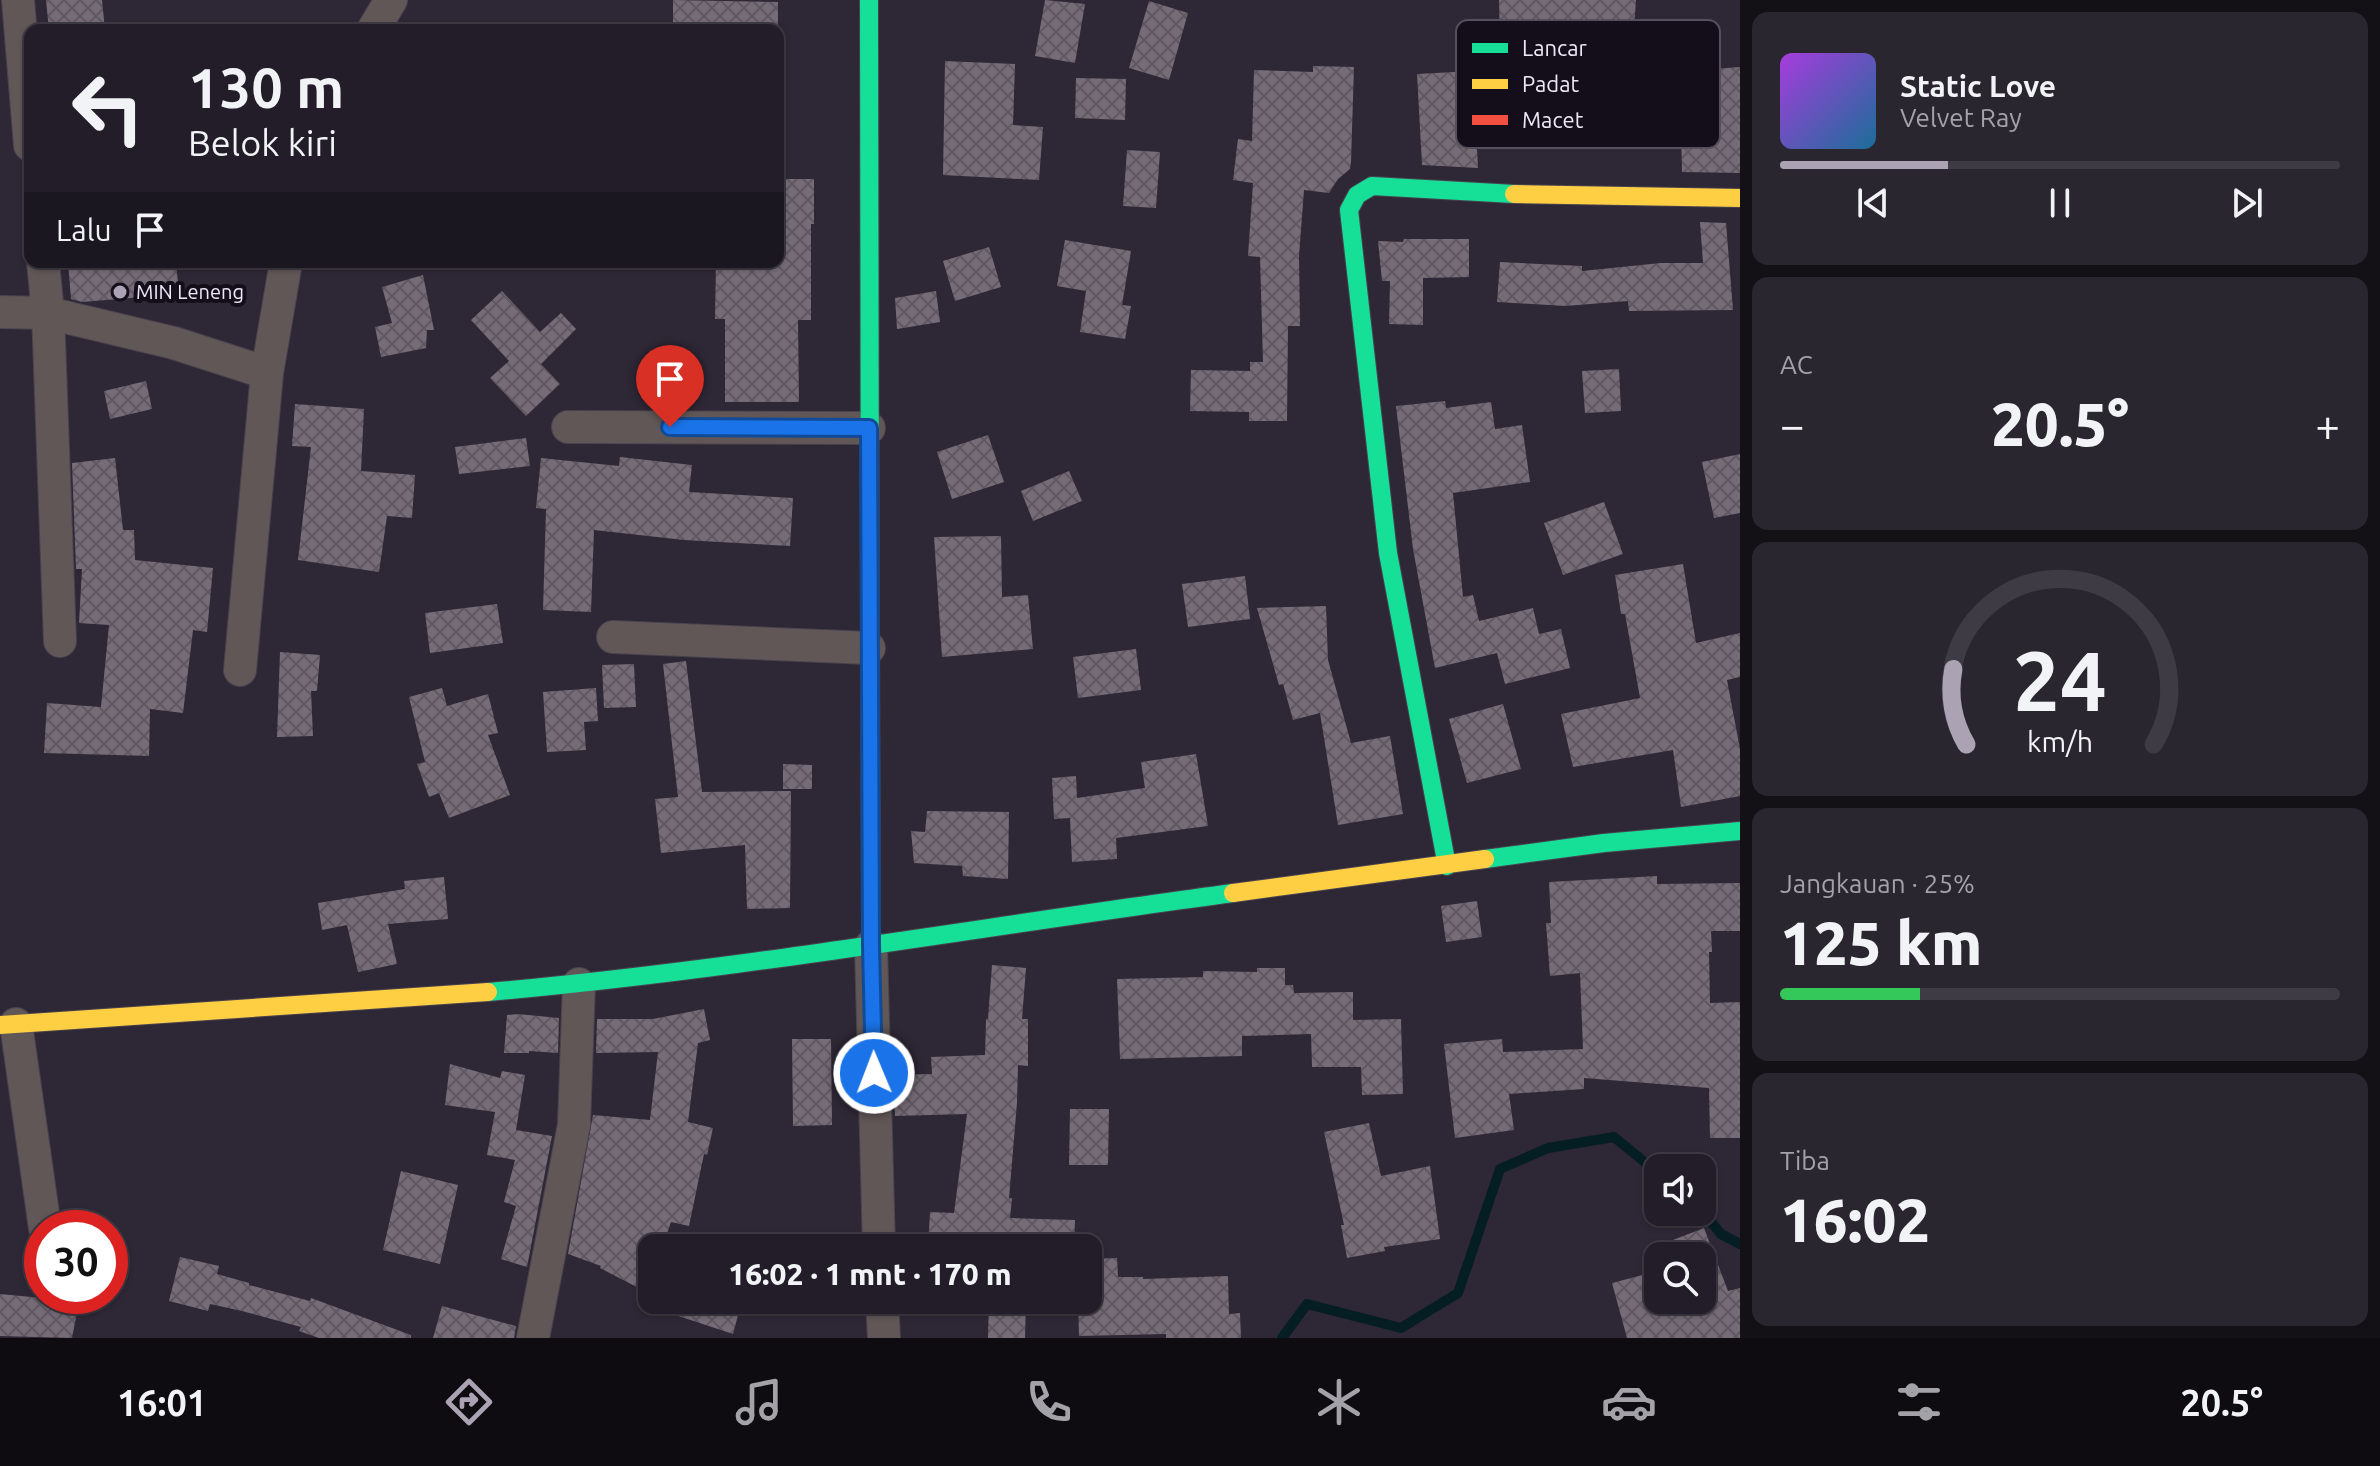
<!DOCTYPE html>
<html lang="id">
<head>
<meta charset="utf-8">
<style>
	body { margin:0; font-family:Ubuntu,sans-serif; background:#2a2630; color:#f1f3f6; height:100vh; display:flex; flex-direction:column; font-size:30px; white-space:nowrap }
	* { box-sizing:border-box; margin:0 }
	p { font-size:26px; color:#a2a2a8 }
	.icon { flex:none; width:44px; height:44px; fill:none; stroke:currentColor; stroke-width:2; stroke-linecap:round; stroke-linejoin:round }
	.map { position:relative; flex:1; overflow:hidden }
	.sheet { display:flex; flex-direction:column; gap:12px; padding:12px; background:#131016; width:640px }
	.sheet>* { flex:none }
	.hud { position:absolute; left:24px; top:24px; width:760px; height:244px; border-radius:16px; box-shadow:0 2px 6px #0004,0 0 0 2px #3f3b45; background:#221d28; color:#f1f3f6; overflow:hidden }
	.tools { position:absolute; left:1644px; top:1154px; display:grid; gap:16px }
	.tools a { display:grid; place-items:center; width:72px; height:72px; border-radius:16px; background:#221d28; box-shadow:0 2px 6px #0004,0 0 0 2px #3f3b45; font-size:40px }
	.speed { position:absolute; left:24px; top:1210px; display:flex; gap:16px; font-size:40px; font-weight:700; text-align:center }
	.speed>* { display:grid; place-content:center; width:104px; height:104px; border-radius:50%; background:#221d28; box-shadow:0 2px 6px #0004,0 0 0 2px #3f3b45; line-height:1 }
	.speed .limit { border:12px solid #d22; background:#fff; color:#111 }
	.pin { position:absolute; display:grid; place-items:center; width:68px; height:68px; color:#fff; margin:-82px -34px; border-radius:50% 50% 50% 0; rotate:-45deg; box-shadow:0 0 8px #0007 }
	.pin .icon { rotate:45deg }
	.me { position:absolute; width:88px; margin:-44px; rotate:359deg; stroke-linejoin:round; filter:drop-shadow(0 0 6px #0008) }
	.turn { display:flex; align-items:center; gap:28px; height:168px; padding:0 32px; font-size:36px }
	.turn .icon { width:104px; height:104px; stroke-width:2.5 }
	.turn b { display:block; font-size:56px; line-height:68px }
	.then { display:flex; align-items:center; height:76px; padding:0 32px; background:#0003; gap:16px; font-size:30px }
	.big { font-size:60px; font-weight:800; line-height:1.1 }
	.sheet .tile { flex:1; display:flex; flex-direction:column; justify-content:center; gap:12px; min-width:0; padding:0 28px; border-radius:16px; background:#2a2630 }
	.sheet .dial { align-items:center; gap:0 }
	.dial svg { height:208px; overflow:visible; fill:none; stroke:#3f3b45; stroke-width:7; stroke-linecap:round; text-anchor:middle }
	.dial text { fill:#f1f3f6; stroke:none }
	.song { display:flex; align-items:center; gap:24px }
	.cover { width:96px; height:96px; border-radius:12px; background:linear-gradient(135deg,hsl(280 70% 55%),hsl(200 70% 35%)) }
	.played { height:8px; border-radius:4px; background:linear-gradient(90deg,#aba3b4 30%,#3f3b45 30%) }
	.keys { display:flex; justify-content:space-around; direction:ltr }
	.heat { display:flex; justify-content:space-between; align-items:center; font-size:44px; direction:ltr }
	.charge { height:12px; border-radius:6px; background:linear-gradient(90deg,#34c759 25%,#3f3b45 0) }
	.trip { position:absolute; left:638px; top:1234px; width:464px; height:80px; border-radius:16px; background:#221d28; box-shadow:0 2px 6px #0004,0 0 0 2px #3f3b45; font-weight:800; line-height:80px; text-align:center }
	.menu { display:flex; height:128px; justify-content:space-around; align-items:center; background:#0e0c10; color:#a2a2a8 }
	.menu .icon { width:56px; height:56px }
	.menu .current { color:#aba3b4 }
	.menu b { font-size:36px; color:#f1f3f6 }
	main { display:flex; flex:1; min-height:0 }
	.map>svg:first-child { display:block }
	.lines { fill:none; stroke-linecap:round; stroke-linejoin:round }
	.stream { stroke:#041e24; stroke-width:10 }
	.building { fill:url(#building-cross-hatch) }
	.street-casing { stroke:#49434f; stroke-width:34 }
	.fast-casing { stroke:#49434f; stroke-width:20 }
	.slow-casing { stroke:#49434f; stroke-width:20 }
	.jam-casing { stroke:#49434f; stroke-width:20 }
	.street { stroke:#625757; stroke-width:32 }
	.fast { stroke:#16e098; stroke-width:18 }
	.slow { stroke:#ffcf43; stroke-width:18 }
	.jam { stroke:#f24e42; stroke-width:18 }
	.route-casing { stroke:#114b97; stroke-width:20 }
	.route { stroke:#1a73e8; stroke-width:14 }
	.poi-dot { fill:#aba3b4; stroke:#140e1a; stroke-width:3 }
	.labels { text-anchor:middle; stroke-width:8; stroke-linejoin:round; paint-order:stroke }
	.poi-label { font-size:20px; fill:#efe6f8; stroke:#140e1a; text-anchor:start }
	.key { fill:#140e1a; stroke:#564f5d; stroke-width:2 }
	.key-label { font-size:22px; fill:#efe6f8 }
</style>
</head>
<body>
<main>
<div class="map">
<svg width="1740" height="1338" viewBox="0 0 1740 1338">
	<defs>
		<pattern id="building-cross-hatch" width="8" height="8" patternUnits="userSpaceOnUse" patternTransform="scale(2)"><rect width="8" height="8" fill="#766c77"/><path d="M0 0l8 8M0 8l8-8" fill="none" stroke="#5f5860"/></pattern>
	</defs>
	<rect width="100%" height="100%" fill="#2e2735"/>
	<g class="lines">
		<path class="stream" d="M1702 1211 1721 1234 1740 1244
			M1282 1338 1307 1304 1401 1328 1458 1293 1500 1169 1548 1148 1614 1137 1658 1173"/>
	</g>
	<path class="building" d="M46 0H102L105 30H49Z
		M673 0 778 2V30H673Z
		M1045 0 1085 4 1075 63 1035 56Z
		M1499 0H1636L1633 44 1565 40 1566 37 1500 38Z
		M1149 1 1188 13 1169 80 1129 68Z
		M945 61 1015 64 1013 125 1043 127 1039 180 943 175Z
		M1313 66 1354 67 1351 162 1350 169 1338 179 1329 193 1304 190 1299 256 1300 326H1288L1287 421H1249V412L1190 411 1191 370 1250 371V362H1263L1260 257 1248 256 1253 183 1233 180 1238 139 1252 141 1254 70 1313 72Z
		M1740 67V173L1682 172 1681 130H1704L1700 70Z
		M1473 71 1478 168 1422 165 1417 74Z
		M1076 78 1126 79 1125 120 1075 118Z
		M1127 150 1160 152 1156 208 1123 206Z
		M778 179H814V224H811V320H798L799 402H725V319H715L716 262H778Z
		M1700 222 1726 223 1733 310 1629 311 1628 301 1565 306 1497 302 1500 262 1582 266V271L1661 263H1703Z
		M1404 239H1469V277L1423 278V325L1389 324 1390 281H1382L1378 241 1403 242Z
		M1065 240 1131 251 1122 305 1131 306 1125 339 1080 332 1086 291 1057 286Z
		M989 247 1001 287 955 301 943 261Z
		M68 262H176L179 294 82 302 71 299Z
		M423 275 434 330H427L426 348 381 357 375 327 392 323 382 287Z
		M502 291 540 332 561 313 576 329 541 364 560 384 526 416 490 378 509 361 471 320Z
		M936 291 940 322 897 329 895 298Z
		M1619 369 1621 411 1585 413 1582 371Z
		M146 381 152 409 110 419 104 391Z
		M1445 401 1446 408 1491 402 1495 429 1522 425 1530 482 1453 493 1463 597 1473 595 1479 621 1533 608 1539 634 1561 629 1570 668 1505 684 1497 653 1435 668 1413 549 1396 406Z
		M295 404 364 409 361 471 415 475 412 518 387 516 379 572 298 560 311 447 292 446Z
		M988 435 1004 482 952 499 937 452Z
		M526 438 530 466 459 474 455 447Z
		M1740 454V513L1714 518 1702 462Z
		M620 457 692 465 689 492 793 498 790 546 684 540 594 530 591 612 543 610 546 509 536 508 541 458 619 466Z
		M115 458 123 530H134L135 560 213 568 207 632 193 630 183 713 150 709 149 756 44 753 47 703 101 707 109 625 79 623 82 569H76L72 463Z
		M1069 471 1082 501 1033 521 1021 491Z
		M1604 502 1623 554 1563 575 1544 523Z
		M1001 536 1002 597 1028 595 1033 649 942 657 934 537Z
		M1683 564 1696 643 1740 633V677L1727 680 1740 749V796L1681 807 1673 750 1573 767 1561 714 1640 698 1625 614H1621L1615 575Z
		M1245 576 1250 619 1188 627 1182 584Z
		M497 604 503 643 430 653 425 613Z
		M1326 606 1328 660 1351 743 1390 736 1403 814 1338 825 1320 713 1293 720 1283 684 1279 685 1257 608Z
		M1136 649 1141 690 1078 698 1073 657Z
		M280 652 320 655 317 691H311L313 736 277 737Z
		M686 661 702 792 791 791 790 908 747 909 745 845 661 853 655 799 678 797 663 664Z
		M634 664 636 707 604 708 602 665Z
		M442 688 447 706 488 694 498 733 488 735 510 795 449 818 439 793 429 797 417 764 425 762 409 697Z
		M596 688 598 721 584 722 586 750 547 752 543 692Z
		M1503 704 1521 769 1467 783 1449 719Z
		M1196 754 1208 826 1116 838 1117 859 1072 862 1070 818 1054 819 1052 778 1076 776 1077 798 1145 788 1141 762Z
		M783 764 812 765V789H783Z
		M927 811 1009 812 1008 879 963 876 962 866 914 863 911 831 925 832Z
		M1657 876V884L1740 883V931H1711L1712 952H1709L1710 1003 1740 1002V1138H1710L1709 1088 1584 1078V1089L1509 1094 1514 1130 1455 1138 1444 1044 1502 1039 1503 1052 1583 1049 1580 973 1550 976 1546 923H1551L1549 882Z
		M444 877 448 919 388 924 397 964 358 972 347 925 322 930 318 903 405 889 404 881Z
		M1477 901 1482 937 1446 942 1441 906Z
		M992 965 1026 968 1022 1019H1028V1066L1018 1065 1017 1103 1009 1198H1012L1010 1218 1075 1220 1074 1248H928L930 1212 954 1213 967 1114 895 1116 893 1075 932 1074 931 1057 985 1055 986 1019H988Z
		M1257 968H1285V985H1293L1294 993 1353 992V1020L1401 1019 1403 1094 1362 1095 1361 1067H1312L1311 1034 1242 1036V1056L1120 1059 1117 979 1203 977V971L1257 972Z
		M704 1009 710 1040 698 1043 688 1122 713 1128 707 1155 704 1154 689 1226 671 1222 662 1248H652V1295L600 1268 601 1266 568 1254 593 1115 650 1120 658 1052 596 1053 597 1019H653Z
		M518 1014 559 1018 558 1053 529 1051V1053H504L507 1015Z
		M792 1039H831L832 1125 793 1126Z
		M450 1064 500 1078 502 1071 525 1075 516 1130 552 1136 527 1267 501 1259 516 1206 504 1202 515 1160 487 1155 495 1112 445 1105Z
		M1070 1109H1109L1108 1165H1069Z
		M1369 1123 1381 1176 1430 1166 1440 1239 1384 1247 1385 1251 1347 1258 1341 1225H1344L1324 1132Z
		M401 1171 458 1185 440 1264 383 1250Z
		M1704 1228 1728 1291 1740 1288V1338H1627L1612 1283 1658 1271V1300H1702V1256H1664L1660 1245Z
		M180 1257 219 1266 217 1274 249 1283V1285L310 1301 311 1298 411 1335V1338H319L299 1331 301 1327 242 1311 210 1304 208 1311 169 1301Z
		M1117 1258 1118 1277H1143V1279L1228 1276 1229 1314 1240 1313 1241 1338H1166V1334L1079 1336 1078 1300H1088V1259Z
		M0 1294 42 1298V1296H80L72 1338 0 1336Z
		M646 1300H742L733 1334 645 1305Z
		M989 1300H1026L1025 1338H988Z
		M442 1306 516 1326 514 1338H433Z"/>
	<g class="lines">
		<defs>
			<path id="street" d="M18 0 30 145
				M373 30 391 0
				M43 262 48 313 174 343 267 373 240 670
				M0 312 48 313 60 641
				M267 373 286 262
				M568 427 869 428
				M613 637 869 648
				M871 946 879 1248
				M16 1024 45 1228
				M882 1300 884 1338
				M533 1338 574 1125 579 984"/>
			<path id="fast" d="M869 0 870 600
				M1485 859 1604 843 1740 831
				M1447 866 1388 553 1349 210 1357 195 1372 186 1514 194
				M488 992C738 970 985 926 1233 893"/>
			<path id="slow" d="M1514 194 1740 198
				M1233 893 1485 859
				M0 1025 488 992"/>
			<path id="jam" d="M870 600 871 946"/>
		</defs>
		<use href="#street" class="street-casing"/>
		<use href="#fast" class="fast-casing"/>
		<use href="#slow" class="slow-casing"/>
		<use href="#jam" class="jam-casing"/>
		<use href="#street" class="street"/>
		<use href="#fast" class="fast"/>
		<use href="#slow" class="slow"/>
		<use href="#jam" class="jam"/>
	</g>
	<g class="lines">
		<defs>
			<path id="route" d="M670 427 869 428 871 946 874 1073"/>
		</defs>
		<use href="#route" class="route-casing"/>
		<use href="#route" class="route"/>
	</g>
	<circle class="poi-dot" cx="120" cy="292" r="8"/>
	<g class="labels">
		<g class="poi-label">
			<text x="136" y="299">MIN Leneng</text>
		</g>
	</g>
	<rect x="1456" y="20" width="264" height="128" rx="12" class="key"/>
	<rect x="1472" y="43" width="36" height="10" fill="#16e098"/>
	<rect x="1472" y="79" width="36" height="10" fill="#ffcf43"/>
	<rect x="1472" y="115" width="36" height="10" fill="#f24e42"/>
	<g class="key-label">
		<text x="1522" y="56">Lancar</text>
		<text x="1522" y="92">Padat</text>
		<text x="1522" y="128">Macet</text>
	</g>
</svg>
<div class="tools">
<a><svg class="icon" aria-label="sound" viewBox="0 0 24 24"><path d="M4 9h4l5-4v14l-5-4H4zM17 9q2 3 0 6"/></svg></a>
<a><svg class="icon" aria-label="search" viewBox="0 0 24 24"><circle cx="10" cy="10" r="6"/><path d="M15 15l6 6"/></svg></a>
</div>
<div class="speed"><div class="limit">30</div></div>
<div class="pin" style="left:670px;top:427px;background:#d93025"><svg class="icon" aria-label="arrive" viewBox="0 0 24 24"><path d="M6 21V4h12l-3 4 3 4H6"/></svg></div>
<svg class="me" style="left:874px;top:1073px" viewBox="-20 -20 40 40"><circle r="17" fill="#1a73e8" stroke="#fff" stroke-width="3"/><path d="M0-11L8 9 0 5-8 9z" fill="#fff"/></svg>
<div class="trip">16:02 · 1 mnt · 170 m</div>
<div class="hud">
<div class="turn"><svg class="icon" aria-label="left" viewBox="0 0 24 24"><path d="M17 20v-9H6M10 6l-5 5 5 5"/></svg><div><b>130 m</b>Belok kiri</div></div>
<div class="then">Lalu<svg class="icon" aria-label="arrive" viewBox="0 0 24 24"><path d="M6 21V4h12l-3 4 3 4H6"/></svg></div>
</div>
</div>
<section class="sheet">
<div class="tile">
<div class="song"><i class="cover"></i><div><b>Static Love</b><p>Velvet Ray</p></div></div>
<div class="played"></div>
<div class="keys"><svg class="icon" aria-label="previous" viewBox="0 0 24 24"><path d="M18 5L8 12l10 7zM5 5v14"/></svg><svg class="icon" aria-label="pause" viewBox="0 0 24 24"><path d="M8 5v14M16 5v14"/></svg><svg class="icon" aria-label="next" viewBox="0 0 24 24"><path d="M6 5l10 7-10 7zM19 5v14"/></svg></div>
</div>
<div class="tile"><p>AC</p>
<div class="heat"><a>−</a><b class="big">20.5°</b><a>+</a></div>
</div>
<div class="tile dial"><svg viewBox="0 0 100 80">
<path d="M14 69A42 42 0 1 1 86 69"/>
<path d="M14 69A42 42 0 0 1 9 40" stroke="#aba3b4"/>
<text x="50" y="56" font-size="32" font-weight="700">24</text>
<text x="50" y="72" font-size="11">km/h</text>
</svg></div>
<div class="tile"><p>Jangkauan · 25%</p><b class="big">125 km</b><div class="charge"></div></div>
<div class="tile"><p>Tiba</p><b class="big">16:02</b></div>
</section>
</main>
<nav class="menu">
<b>16:01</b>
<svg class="icon current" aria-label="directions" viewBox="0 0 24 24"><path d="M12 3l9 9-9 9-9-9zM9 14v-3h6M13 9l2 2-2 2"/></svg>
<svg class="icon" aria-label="music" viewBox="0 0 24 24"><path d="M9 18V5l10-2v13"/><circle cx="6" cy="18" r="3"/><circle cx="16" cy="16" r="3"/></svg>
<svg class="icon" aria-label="phone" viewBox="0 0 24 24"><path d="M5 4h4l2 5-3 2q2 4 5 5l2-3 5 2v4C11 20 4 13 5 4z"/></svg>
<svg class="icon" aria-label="climate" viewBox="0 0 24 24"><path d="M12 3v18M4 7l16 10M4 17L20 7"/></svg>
<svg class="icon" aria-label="car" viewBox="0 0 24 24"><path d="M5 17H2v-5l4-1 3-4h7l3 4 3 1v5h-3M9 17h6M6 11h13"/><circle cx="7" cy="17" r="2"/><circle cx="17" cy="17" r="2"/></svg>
<svg class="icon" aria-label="filters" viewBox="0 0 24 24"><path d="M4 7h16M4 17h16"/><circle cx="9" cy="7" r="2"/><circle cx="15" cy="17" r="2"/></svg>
<b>20.5°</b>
</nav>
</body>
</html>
